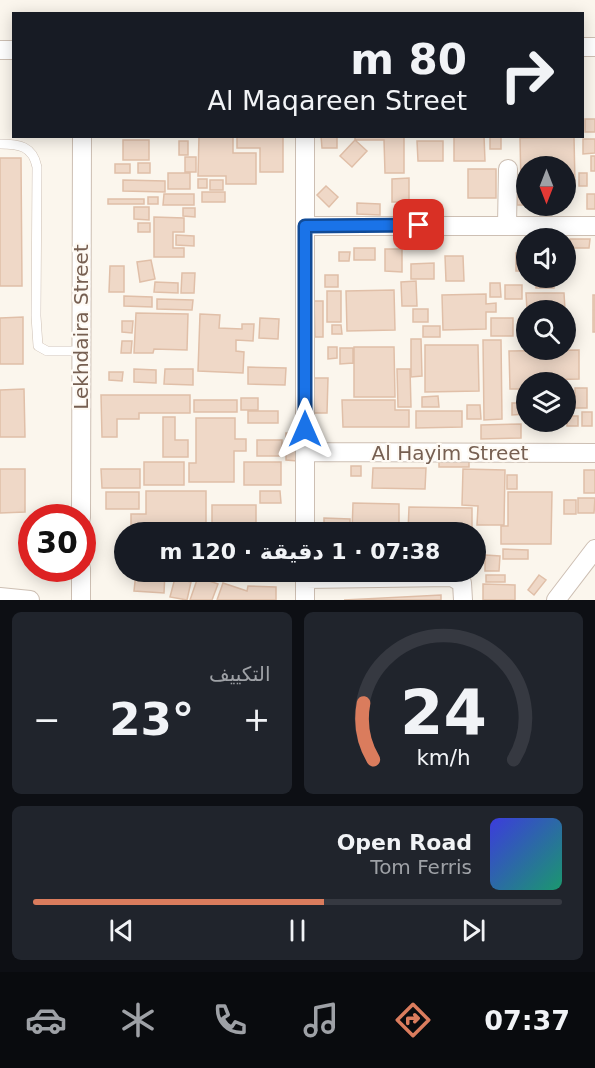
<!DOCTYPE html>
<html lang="ar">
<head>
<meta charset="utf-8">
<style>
	body { margin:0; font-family:"DejaVu Sans",Cairo,sans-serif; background:#20242c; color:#f1f3f6; direction:rtl; height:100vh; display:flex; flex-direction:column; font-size:22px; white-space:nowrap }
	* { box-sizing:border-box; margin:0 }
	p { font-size:20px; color:#9ea1a6 }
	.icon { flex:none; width:33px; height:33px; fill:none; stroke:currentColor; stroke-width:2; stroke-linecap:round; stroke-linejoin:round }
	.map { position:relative; height:600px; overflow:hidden; direction:ltr }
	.details { display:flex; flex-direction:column; gap:12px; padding:12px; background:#0d0f14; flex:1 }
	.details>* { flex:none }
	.banner { position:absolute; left:12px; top:12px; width:572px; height:126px; border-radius:0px; box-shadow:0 3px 15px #0003; direction:rtl; background:#171b24; color:#f1f3f6; overflow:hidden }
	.needle { width:39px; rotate:180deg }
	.fabs { position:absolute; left:516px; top:156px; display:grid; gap:12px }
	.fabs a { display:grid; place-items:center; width:60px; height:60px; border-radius:50%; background:#171b24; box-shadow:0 3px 15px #0003; font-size:30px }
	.speed { position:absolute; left:18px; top:504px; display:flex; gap:12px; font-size:30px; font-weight:700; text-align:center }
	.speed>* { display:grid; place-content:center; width:78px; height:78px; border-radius:50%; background:#171b24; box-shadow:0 3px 15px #0003; line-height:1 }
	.speed .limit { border:9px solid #d22; background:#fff; color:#111 }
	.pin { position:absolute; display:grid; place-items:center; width:51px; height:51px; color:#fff; margin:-26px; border-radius:12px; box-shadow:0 3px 9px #0006 }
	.me { position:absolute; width:66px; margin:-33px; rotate:0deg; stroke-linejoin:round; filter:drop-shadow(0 0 4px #0008) }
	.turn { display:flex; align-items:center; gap:21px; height:126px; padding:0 18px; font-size:27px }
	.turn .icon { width:78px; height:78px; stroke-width:2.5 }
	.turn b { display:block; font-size:42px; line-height:51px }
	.big { font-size:45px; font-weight:700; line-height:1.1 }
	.details .tile { flex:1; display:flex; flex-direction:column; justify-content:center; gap:9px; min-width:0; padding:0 21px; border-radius:9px; background:#20242c }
	.details .dial { align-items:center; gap:0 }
	.dial svg { height:156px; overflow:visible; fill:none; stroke:#363941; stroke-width:7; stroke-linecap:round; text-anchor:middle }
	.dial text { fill:#f1f3f6; stroke:none }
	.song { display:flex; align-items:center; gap:18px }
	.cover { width:72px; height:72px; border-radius:9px; background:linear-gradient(135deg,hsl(240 70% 55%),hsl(160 70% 35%)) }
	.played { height:6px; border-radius:3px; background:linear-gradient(90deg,#da7c5d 55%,#363941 55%) }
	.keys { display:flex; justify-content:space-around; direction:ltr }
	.heat { display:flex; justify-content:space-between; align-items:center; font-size:33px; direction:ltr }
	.details .tiles { flex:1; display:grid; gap:12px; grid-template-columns:1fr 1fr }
	.tile:last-child { grid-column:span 2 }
	.trip { position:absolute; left:114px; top:522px; width:372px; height:60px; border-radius:30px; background:#171b24; box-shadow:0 3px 15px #0003; font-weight:700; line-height:60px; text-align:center; direction:rtl }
	.tab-bar { display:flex; height:96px; justify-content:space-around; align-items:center; background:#090b0e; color:#9ea1a6 }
	.tab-bar .icon { width:42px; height:42px }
	.tab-bar .on { color:#da7c5d }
	.tab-bar b { font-size:27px; color:#f1f3f6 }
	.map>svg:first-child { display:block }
	.building { fill:#efd8c7; stroke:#e0bfa8; stroke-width:1.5 }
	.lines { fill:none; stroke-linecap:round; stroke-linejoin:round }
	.service-casing { stroke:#cdbfb3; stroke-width:10 }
	.minor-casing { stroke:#cdbfb3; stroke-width:20 }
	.service { stroke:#fff; stroke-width:9 }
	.minor { stroke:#fff; stroke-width:18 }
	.route-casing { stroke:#114b97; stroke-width:15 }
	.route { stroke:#1a73e8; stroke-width:10 }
	.labels { text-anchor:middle; stroke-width:4.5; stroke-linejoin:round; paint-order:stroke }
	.street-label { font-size:20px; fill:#765f51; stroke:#fefaf4 }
</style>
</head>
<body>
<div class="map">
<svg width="595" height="600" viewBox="0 0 595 600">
	<rect width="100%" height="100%" fill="#fbf6ed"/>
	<path class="building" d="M585 119H595V132H585Z
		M199 136H233V153H256V184H226V176H198Z
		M237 136H283V172H260V148H237Z
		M321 136H337V148H322Z
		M355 136H404V173H385L384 140H355Z
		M454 136H484L485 161H454Z
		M490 136H501V149H490Z
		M574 137 575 185H566V166H526V185H521L520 138Z
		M583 139H595V153L583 154Z
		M123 140H149V160H123Z
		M355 140 367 151 352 167 340 156Z
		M179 141H188V155H179Z
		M417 141H443V161H418Z
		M591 156H595V171H591Z
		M185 157H196V172H185Z
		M0 158H21L22 286H0Z
		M138 163H150V173H138Z
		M115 164H130V173H115Z
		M468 169H496V198H468Z
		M168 173H190V189H168Z
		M579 173H587V186H579Z
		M409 178V202H392V179Z
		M198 179H207V188H198Z
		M123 180 165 181V192L123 191Z
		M210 180H223V190H210Z
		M326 186 338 197 329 207 317 195Z
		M517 187H526V205H517Z
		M202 192H225V202H202Z
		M164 194H194V205H163Z
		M587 194H595V209H587Z
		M148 197H158V204H148Z
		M108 199H144V204H108Z
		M357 203 380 204V215L357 214Z
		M134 207H149V220L134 219Z
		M183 208H195V217L183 216Z
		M154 217 184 218V232H173V248H184V257H154Z
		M138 223H150V232H138Z
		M176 235 194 236V246L176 245Z
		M570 239H590L589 248H570Z
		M354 248H375V260H354Z
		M385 249H402V272L385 271Z
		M339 252H350L349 261H339Z
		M516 253H524L525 271H516Z
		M445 256H463L464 281H446Z
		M151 260 155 279 140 282 137 262Z
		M434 263V279H411V264Z
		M110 266H124V292H109Z
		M182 273H195L194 293H181Z
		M325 275H338V287H325Z
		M536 278H554V288H536Z
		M416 281 417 306H402L401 282Z
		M155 282 178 283V293L154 292Z
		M490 283H500L501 297H490Z
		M505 285H522V299H505Z
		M394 290 395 330 347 331 346 291Z
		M327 291H341V322H327Z
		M526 293H564L565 310H527Z
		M486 294V304L496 303V312H486V329L443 330 442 295Z
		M593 295H595V332H593Z
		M124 296 152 297V307L124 306Z
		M157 299 193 300 192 310 157 309Z
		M314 301H323V337H315Z
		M413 309H428V322H413Z
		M136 313 188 314 187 350 154 349 153 353H134Z
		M200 314 220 315 219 328 242 329V324H254L253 341 236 340V351L244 352 243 373 198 371Z
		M23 317V364H0V318Z
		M260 318 279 319 278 339 259 338Z
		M491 318H513V336H491Z
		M526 319V333H518V320Z
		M122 321H133L132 333 122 332Z
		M332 325H341L342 334H332Z
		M423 326H440V337H423Z
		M411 339H421L422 376 411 377Z
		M483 340H501L502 419 484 420Z
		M122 341H132L131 353H121Z
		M425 345H478L479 391 425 392Z
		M328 347H337V358L328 359Z
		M354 347H394L395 397H354Z
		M340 348H353V363L340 364Z
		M579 350V379L538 380V382H526V389H510L509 351Z
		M248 367 286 368 285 385 248 384Z
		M134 369 156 370V383L134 382Z
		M165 369H193V385L164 384Z
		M397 369H410L411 407H398Z
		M109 372H123L122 381 109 380Z
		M314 378H328L327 413H313Z
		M575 388H587V408H575Z
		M24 389 25 437H0V390Z
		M101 395H190V413H139V419H117V437H102Z
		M438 396 439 407H422V397Z
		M241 398H258V410H241Z
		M194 400H237V412H194Z
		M342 400H395V410H409V427H343Z
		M512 403H526V414L512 415Z
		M467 405H480L481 419H467Z
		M248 411H278V423H248Z
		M416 411H462V427L416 428Z
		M582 412H592V426H582Z
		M567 416H578V426H567Z
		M163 417H175V440H188V457H163Z
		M196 418H235V439H246V451H234V482H189V463H196Z
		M521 424V438L481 439V425Z
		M286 433H297V461L286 460Z
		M257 440H282V456H257Z
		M439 458H469V467H439Z
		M144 462H184V485H144Z
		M244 462H281V485H244Z
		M351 466H361V476H351Z
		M373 468H426L425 489 372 488Z
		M0 469H25V512L0 513Z
		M101 469H140V488H102Z
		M463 469 505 470 504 525H477L478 506 462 505Z
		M584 470H595V493H584Z
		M507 475H517V489H507Z
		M146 491H206V532H131V514H146Z
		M260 491H280L281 503H260Z
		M106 492H139V509H106Z
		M508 492H552L551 544H501V526H508Z
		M578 498H595L594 513H578Z
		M564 500H576V514H564Z
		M353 503 399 504V532H352Z
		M212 505H256V525H260V532H212Z
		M409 507 472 508V532H408Z
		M324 518 350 519V532H324Z
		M503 549 528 550V559H503Z
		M485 555 500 556 499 571H485Z
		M136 572H165L164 593 134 591Z
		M486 575H505V582H486Z
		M539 575 546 580 534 595 528 590Z
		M198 577 218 584 212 600H190Z
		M175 578 191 582 187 600 170 597Z
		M223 583 247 591 248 586 276 587V600H217Z
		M483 584 515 585V600H483Z
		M441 595V600H344Z"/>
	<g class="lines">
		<defs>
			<path id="service" d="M0 144C19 144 33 146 37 167L36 316 38 346 47 351H81"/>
			<path id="minor" d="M582 47H595
				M0 50H14
				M305 136V532
				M507 225 508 169
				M305 226H595
				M305 452 595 453
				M81 518 82 136
				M81 568V600
				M305 572V600
				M305 579 452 577 462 583 463 600
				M0 597 30 600
				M556 600 595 549"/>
		</defs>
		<use href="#service" class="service-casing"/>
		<use href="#minor" class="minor-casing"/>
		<use href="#service" class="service"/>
		<use href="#minor" class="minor"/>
	</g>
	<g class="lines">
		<defs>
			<path id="route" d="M305 429V226L419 225"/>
		</defs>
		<use href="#route" class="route-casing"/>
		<use href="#route" class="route"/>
	</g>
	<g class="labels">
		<g class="street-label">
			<text transform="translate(81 327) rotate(-90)" y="7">Lekhdaira Street</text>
			<text x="450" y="460">Al Hayim Street</text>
		</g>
	</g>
</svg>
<div class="fabs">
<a><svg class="needle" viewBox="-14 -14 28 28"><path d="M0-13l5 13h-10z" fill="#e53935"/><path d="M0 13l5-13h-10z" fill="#9ea1a6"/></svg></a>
<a><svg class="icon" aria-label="sound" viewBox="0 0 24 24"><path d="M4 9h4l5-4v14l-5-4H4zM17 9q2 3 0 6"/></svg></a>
<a><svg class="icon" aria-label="search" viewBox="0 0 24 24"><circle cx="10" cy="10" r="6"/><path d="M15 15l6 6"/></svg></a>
<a><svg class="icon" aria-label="layers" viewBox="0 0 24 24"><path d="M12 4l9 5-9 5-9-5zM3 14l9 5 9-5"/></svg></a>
</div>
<div class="speed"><div class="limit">30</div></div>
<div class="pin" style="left:419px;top:225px;background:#d93025"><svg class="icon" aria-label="arrive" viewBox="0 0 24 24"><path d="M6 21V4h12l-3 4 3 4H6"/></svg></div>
<svg class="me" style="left:305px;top:429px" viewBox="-20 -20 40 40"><path d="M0-17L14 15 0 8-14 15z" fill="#1a73e8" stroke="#fff" stroke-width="4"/></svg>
<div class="trip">07:38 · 1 دقيقة · 120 m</div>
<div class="banner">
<div class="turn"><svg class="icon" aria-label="right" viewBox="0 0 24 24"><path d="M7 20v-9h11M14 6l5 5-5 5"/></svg><div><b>80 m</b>Al Maqareen Street</div></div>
</div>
</div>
<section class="details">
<div class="tiles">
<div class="tile dial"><svg viewBox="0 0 100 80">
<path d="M14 69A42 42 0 1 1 86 69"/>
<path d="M14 69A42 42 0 0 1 9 40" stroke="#da7c5d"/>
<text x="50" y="56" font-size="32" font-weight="700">24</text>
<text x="50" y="72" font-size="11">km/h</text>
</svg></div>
<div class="tile"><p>التكييف</p>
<div class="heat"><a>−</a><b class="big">23°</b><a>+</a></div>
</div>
<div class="tile">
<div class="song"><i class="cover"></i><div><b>Open Road</b><p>Tom Ferris</p></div></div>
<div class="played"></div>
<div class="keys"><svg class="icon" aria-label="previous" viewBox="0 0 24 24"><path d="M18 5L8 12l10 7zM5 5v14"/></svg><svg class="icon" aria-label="pause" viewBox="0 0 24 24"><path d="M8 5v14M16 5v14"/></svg><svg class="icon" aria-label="next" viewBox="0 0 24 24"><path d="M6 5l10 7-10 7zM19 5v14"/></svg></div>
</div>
</div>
</section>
<nav class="tab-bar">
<b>07:37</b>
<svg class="icon on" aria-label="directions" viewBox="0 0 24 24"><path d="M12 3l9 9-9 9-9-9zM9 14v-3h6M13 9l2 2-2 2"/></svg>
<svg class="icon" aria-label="music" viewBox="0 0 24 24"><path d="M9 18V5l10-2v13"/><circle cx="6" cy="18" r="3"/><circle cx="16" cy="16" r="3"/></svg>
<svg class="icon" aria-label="phone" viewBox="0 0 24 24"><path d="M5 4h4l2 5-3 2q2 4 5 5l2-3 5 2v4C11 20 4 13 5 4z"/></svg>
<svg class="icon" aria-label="climate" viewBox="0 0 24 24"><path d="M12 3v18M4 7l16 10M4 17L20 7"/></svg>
<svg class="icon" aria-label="car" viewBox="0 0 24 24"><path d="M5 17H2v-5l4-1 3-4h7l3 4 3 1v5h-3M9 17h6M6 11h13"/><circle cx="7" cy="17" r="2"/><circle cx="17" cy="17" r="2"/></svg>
</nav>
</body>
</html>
